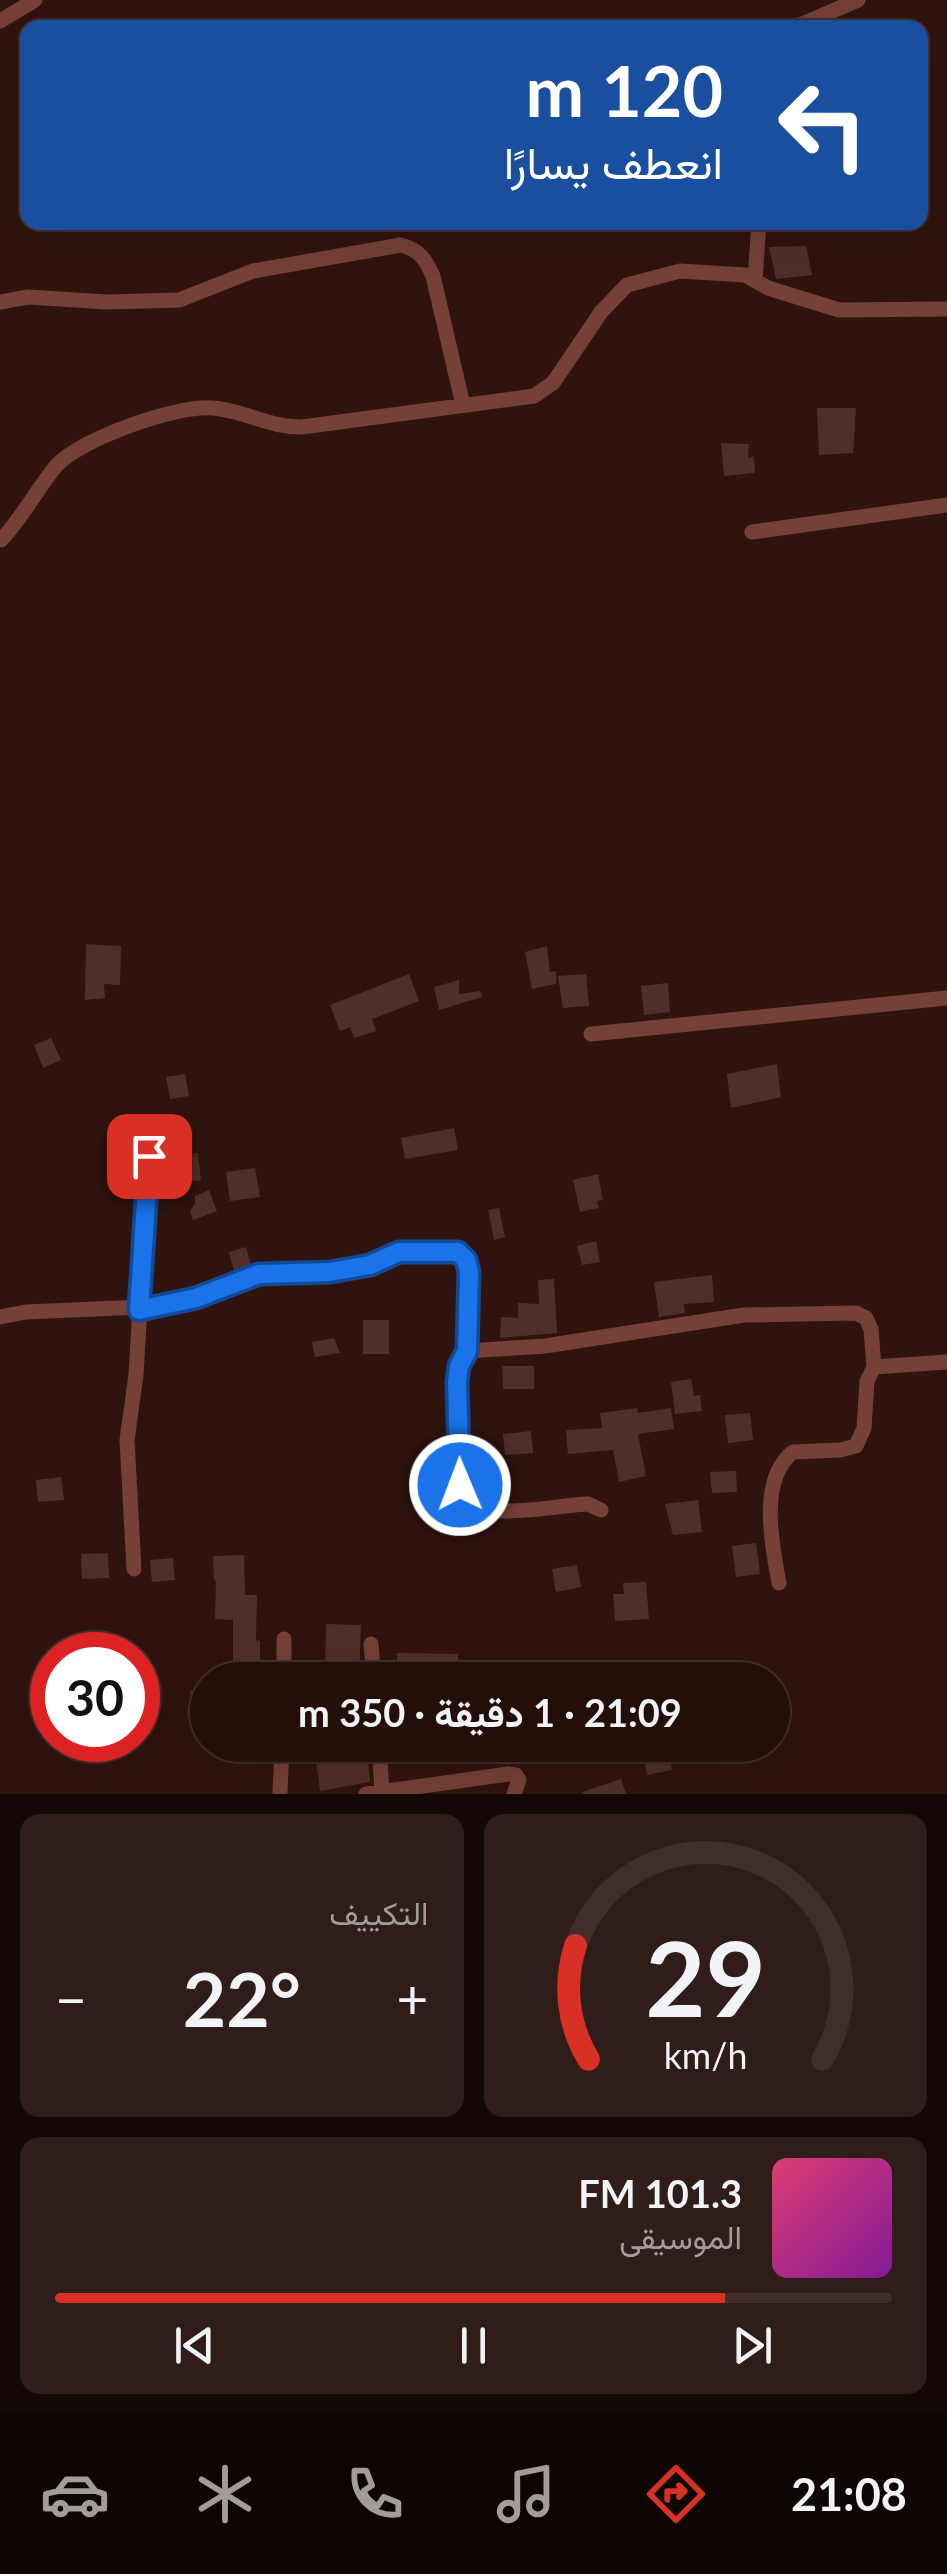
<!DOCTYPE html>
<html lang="ar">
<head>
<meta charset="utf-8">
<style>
	body { margin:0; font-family:Lato,Vazirmatn,sans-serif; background:#301c18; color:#f1f3f6; direction:rtl; height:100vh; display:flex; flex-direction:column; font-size:38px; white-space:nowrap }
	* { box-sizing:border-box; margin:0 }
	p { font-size:32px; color:#a39c9c }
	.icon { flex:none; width:55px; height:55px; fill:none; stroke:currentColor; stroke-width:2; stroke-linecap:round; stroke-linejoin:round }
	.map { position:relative; height:1794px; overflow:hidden; direction:ltr }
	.side { display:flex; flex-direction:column; gap:20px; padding:20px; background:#140806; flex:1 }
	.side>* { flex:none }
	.banner { position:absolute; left:20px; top:20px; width:908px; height:210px; border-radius:20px; box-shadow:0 10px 40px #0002,0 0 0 2px #412e2b; direction:rtl; background:#1a4fa0; color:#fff; overflow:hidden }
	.speed { position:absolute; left:30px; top:1632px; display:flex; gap:20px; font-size:50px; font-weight:700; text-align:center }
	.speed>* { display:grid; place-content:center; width:130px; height:130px; border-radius:50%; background:#240e0a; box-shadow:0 10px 40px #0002,0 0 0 2px #412e2b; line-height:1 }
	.speed .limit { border:15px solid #d22; background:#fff; color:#111 }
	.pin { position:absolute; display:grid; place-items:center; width:85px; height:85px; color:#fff; margin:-42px; border-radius:20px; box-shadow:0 5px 15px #0006 }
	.me { position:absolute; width:110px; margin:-55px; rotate:359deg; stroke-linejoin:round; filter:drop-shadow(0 0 8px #0008) }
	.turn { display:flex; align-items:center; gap:35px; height:210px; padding:0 40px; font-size:45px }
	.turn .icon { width:130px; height:130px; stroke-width:2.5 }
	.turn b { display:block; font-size:70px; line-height:85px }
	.big { font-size:75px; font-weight:700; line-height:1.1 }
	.side .tile { flex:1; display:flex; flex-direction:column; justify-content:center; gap:15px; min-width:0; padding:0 35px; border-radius:20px; background:#301c18 }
	.side .dial { align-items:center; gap:0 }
	.dial svg { height:260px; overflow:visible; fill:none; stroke:#412e2b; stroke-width:7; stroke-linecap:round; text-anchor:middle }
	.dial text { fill:#f1f3f6; stroke:none }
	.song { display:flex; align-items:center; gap:30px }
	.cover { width:120px; height:120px; border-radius:15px; background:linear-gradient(135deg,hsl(340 70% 55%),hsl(290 70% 35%)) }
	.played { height:10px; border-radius:5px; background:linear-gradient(90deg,#d93025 80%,#412e2b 80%) }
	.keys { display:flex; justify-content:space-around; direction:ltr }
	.heat { display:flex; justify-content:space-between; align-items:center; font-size:55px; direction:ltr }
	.side .tiles { flex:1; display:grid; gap:20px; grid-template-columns:1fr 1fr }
	.tile:last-child { grid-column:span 2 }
	.trip { position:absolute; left:190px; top:1662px; width:600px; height:100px; border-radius:50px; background:#240e0a; box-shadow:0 10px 40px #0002,0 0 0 2px #412e2b; font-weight:700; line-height:100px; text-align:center; direction:rtl }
	.menu { display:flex; height:160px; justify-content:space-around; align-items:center; background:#0e0604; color:#a39c9c }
	.menu .icon { width:70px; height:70px }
	.menu .on { color:#d93025 }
	.menu b { font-size:45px; color:#f1f3f6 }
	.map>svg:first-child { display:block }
	.building { fill:#4f2f29 }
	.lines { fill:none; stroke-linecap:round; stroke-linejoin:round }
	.minor { stroke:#754036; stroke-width:15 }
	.route-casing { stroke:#114b97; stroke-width:25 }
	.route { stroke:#1a73e8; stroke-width:18 }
</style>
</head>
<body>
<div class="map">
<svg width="947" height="1794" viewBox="0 0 947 1794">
	<rect width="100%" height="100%" fill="#30130e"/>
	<path class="building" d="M806 246 812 275 776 279 769 247Z
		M817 408H856L853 453 819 455Z
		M721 443 749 444 748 458 754 456 755 473 724 476Z
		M86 944 121 946 120 985 104 984 105 998 85 1000Z
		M547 946 550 972 556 971V984L532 989 525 952Z
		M409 974 419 1001 372 1019 376 1031 354 1038 350 1027 340 1031 330 1005Z
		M586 974 589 1006 563 1008 558 976Z
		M459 980V994L480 991 482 997 439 1010 434 987Z
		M668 983 670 1012 644 1015 641 986Z
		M51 1038 61 1060 43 1068 34 1045Z
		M777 1064 781 1097 731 1108 727 1074Z
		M185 1074 189 1096 170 1099 166 1077Z
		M454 1128 458 1150 405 1159 401 1138Z
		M198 1153 201 1180 181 1182 178 1156Z
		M255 1168 260 1197 230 1201 226 1172Z
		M598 1174 603 1200 597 1201 599 1208 580 1212 573 1180Z
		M209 1190 217 1211 193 1220 190 1211 195 1204V1196Z
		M499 1208 505 1237 494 1240 488 1210Z
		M596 1241 600 1262 582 1265 577 1246Z
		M246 1247 251 1265 234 1271 229 1252Z
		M712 1275 714 1302 684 1304 685 1313 659 1317 654 1282Z
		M554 1279 557 1333 500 1338 501 1317 518 1318V1303L539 1304 538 1280Z
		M363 1320H389V1354H363Z
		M334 1338 340 1353 315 1357 312 1342Z
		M502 1366H534V1389H503Z
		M691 1379 694 1396 700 1395 702 1411 675 1414 671 1382Z
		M637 1408 638 1413 671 1408 674 1429 638 1434 646 1476 619 1482 613 1450 568 1454 566 1430 602 1428 600 1413Z
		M750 1413 753 1440 728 1443 725 1415Z
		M531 1431 533 1453 505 1455 503 1434Z
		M736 1471 737 1492 712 1493 710 1472Z
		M61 1477 64 1500 38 1502 36 1480Z
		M698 1500 702 1532 673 1535 665 1504Z
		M756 1543 760 1574 736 1577 732 1546Z
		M108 1553 109 1578 82 1579 81 1554Z
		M244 1555 245 1595H257L256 1640 260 1641V1680H233V1620L215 1619 216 1580 214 1581 213 1556Z
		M173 1558 175 1580 152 1582 150 1560Z
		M577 1565 581 1587 556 1592 552 1569Z
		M646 1582 649 1619 615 1621 613 1594H624L623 1583Z
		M326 1624 361 1625 359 1680H325Z
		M397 1653 458 1654V1680H397Z
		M208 1688V1724L197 1726 190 1691Z
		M367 1745 370 1782 320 1791 315 1753Z
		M667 1745 672 1770 647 1775 642 1747Z
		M621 1779 626 1794H583L582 1792Z"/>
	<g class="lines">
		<path class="minor" d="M0 21 35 0
			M759 28 800 25 858 0
			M755 279 759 222
			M0 302 28 297 107 302 179 300 253 271 401 245C420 250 425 259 433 276L463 405
			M752 532 947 505
			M1 540C24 516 36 490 56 466 80 439 176 405 212 408 244 410 270 428 302 427L534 396 553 383 601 312 627 285 680 271 745 275 768 288 839 310 947 309
			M591 1034 947 998
			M0 1317 26 1312 164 1306 259 1274 330 1272 370 1265 399 1253 459 1252 466 1260 469 1272 467 1351 545 1346 744 1315 856 1313 866 1318 871 1329 874 1367 867 1381 864 1428 856 1446 840 1450 793 1452C758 1479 772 1546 779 1583
			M467 1351 459 1366 457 1382 460 1485 464 1499C488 1522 556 1505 588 1504L601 1510
			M874 1367 947 1362
			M134 1569 127 1440 136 1375 149 1156
			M371 1644 374 1680
			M284 1680V1639
			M379 1745 382 1792
			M280 1794 282 1745
			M366 1794 508 1774 516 1775 519 1780 514 1794"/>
	</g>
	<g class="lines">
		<defs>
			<path id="route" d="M149 1156 139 1310 196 1298 259 1274 330 1272 370 1265 399 1252H458L466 1260 469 1272 467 1351 459 1366 457 1382 460 1485"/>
		</defs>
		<use href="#route" class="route-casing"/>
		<use href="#route" class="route"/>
	</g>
</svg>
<div class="speed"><div class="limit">30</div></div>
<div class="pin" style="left:149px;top:1156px;background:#d93025"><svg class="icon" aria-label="arrive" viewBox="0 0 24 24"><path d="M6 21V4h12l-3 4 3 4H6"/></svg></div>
<svg class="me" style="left:460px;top:1485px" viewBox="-20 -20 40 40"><circle r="17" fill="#1a73e8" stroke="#fff" stroke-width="3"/><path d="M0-11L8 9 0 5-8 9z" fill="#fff"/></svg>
<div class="trip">21:09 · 1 دقيقة · 350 m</div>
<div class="banner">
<div class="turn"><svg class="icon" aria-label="left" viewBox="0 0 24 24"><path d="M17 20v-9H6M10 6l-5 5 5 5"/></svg><div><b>120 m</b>انعطف يسارًا</div></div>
</div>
</div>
<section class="side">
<div class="tiles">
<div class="tile dial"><svg viewBox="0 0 100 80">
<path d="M14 69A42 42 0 1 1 86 69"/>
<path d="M14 69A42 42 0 0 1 10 34" stroke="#d93025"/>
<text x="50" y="56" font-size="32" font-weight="700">29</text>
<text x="50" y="72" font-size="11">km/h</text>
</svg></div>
<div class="tile"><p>التكييف</p>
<div class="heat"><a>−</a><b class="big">22°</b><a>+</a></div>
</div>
<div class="tile">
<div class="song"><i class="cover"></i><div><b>101.3 FM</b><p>الموسيقى</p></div></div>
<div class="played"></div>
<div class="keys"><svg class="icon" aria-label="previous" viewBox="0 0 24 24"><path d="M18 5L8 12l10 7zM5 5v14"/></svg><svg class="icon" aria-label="pause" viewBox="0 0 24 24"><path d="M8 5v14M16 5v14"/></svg><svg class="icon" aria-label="next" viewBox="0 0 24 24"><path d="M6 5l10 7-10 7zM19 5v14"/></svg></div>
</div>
</div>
</section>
<nav class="menu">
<b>21:08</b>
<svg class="icon on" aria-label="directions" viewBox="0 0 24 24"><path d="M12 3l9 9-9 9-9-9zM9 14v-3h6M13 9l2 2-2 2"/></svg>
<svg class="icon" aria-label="music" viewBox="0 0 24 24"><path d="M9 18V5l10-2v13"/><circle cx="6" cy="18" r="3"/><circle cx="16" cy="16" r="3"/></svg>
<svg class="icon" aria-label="phone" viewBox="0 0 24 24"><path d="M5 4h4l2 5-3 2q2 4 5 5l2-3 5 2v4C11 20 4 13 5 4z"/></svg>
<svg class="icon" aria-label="climate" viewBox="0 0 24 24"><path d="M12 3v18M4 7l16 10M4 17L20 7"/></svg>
<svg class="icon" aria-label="car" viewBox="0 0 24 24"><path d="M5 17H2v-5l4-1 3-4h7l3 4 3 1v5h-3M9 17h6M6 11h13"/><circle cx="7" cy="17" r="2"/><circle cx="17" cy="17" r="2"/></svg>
</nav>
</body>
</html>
